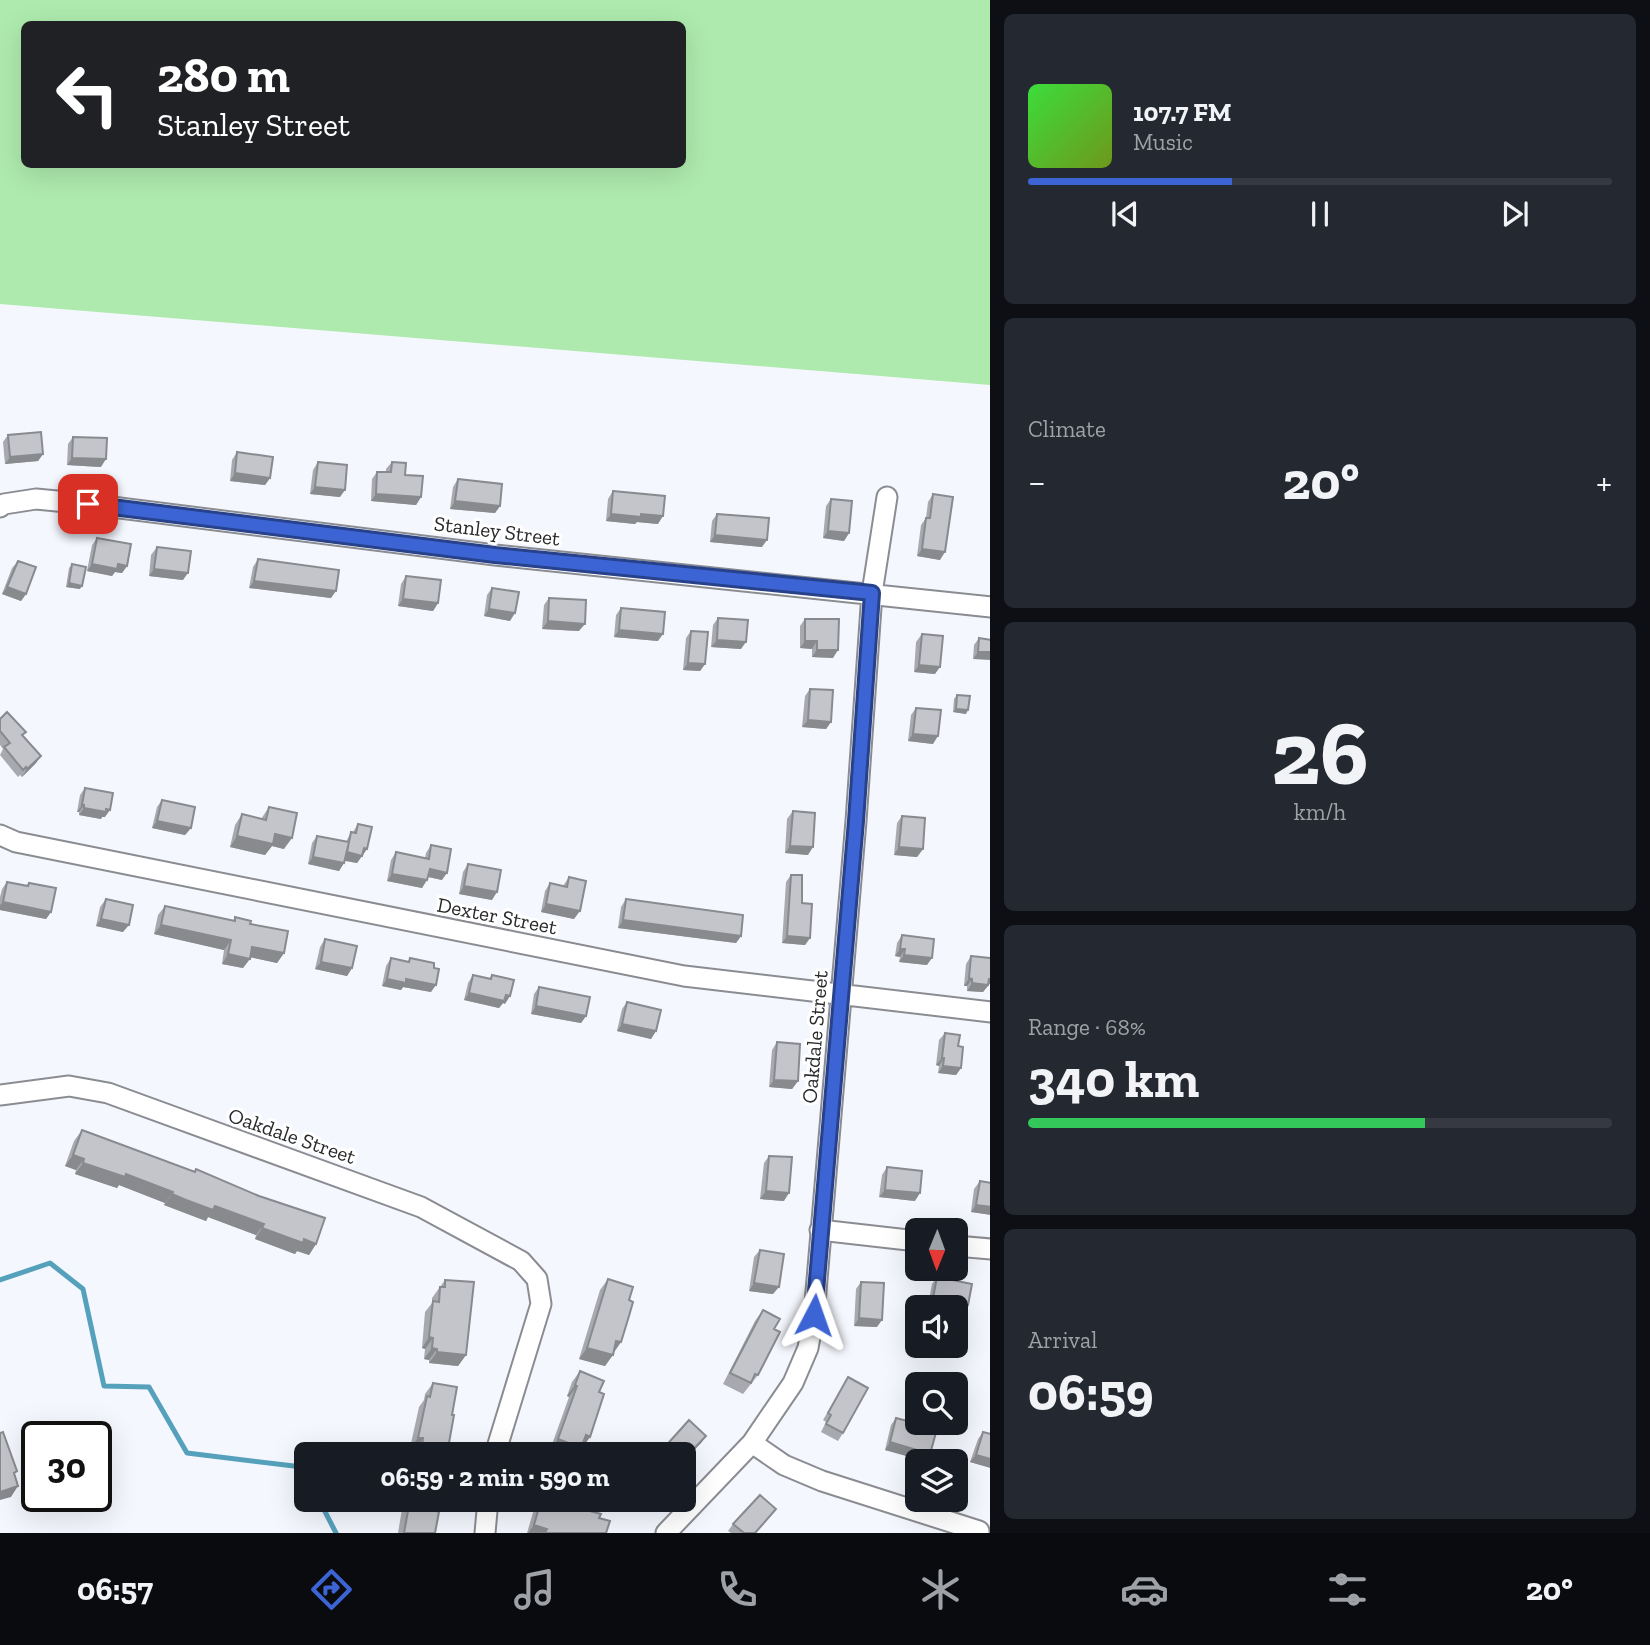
<!DOCTYPE html>
<html lang="en">
<head>
<meta charset="utf-8">
<style>
	body { margin:0; font-family:"Zilla Slab",serif; background:#242831; color:#f1f3f6; height:100vh; display:flex; flex-direction:column; font-size:26px; white-space:nowrap }
	* { box-sizing:border-box; margin:0 }
	p { font-size:23px; color:#9ea1a6 }
	.icon { flex:none; width:38px; height:38px; fill:none; stroke:currentColor; stroke-width:2; stroke-linecap:round; stroke-linejoin:round }
	.map { position:relative; flex:1; overflow:hidden }
	.sheet { display:flex; flex-direction:column; gap:14px; padding:14px; background:#0d0f14; width:660px }
	.sheet>* { flex:none }
	.guide { position:absolute; left:21px; top:21px; width:665px; height:147px; border-radius:10px; box-shadow:0 7px 28px #0002; background:#202124; color:#fff; overflow:hidden }
	.needle { width:46px; rotate:181deg }
	.controls { position:absolute; left:905px; top:1218px; display:grid; gap:14px }
	.controls a { display:grid; place-items:center; width:63px; height:63px; border-radius:10px; background:#171b24; box-shadow:0 7px 28px #0002; font-size:35px }
	.speed { position:absolute; left:21px; top:1421px; display:flex; gap:14px; font-size:35px; font-weight:700; text-align:center }
	.speed>* { display:grid; place-content:center; width:91px; height:91px; border-radius:50%; background:#171b24; box-shadow:0 7px 28px #0002; line-height:1 }
	.speed .limit { border:4px solid #111; border-radius:10px; background:#fff; color:#111 }
	.pin { position:absolute; display:grid; place-items:center; width:60px; height:60px; color:#fff; margin:-30px; border-radius:14px; box-shadow:0 4px 10px #0006 }
	.me { position:absolute; width:77px; margin:-38px; rotate:4deg; stroke-linejoin:round; filter:drop-shadow(0 0 5px #0008) }
	.turn { display:flex; align-items:center; gap:24px; height:147px; padding:0 21px; font-size:32px }
	.turn .icon { width:91px; height:91px; stroke-width:2.5 }
	.turn b { display:block; font-size:49px; line-height:60px }
	.big { font-size:52px; font-weight:700; line-height:1.1 }
	.sheet .tile { flex:1; display:flex; flex-direction:column; justify-content:center; gap:10px; min-width:0; padding:0 24px; border-radius:10px; background:#242831 }
	.sheet .dial { align-items:center; gap:0 }
	.dial b { font-size:91px; line-height:1 }
	.song { display:flex; align-items:center; gap:21px }
	.cover { width:84px; height:84px; border-radius:10px; background:linear-gradient(135deg,hsl(120 70% 55%),hsl(80 70% 35%)) }
	.played { height:7px; border-radius:4px; background:linear-gradient(90deg,#3c64d5 35%,#363941 35%) }
	.keys { display:flex; justify-content:space-around; direction:ltr }
	.heat { display:flex; justify-content:space-between; align-items:center; font-size:38px; direction:ltr }
	.charge { height:10px; border-radius:5px; background:linear-gradient(90deg,#34c759 68%,#363941 0) }
	.trip { position:absolute; left:294px; top:1442px; width:402px; height:70px; border-radius:10px; background:#171b24; box-shadow:0 7px 28px #0002; font-weight:700; line-height:70px; text-align:center }
	.tab-bar { display:flex; height:112px; justify-content:space-around; align-items:center; background:#090b0e; color:#9ea1a6 }
	.tab-bar .icon { width:49px; height:49px }
	.tab-bar .selected { color:#3c64d5 }
	.tab-bar b { font-size:32px; color:#f1f3f6 }
	main { display:flex; flex:1; min-height:0 }
	.map>svg:first-child { display:block }
	.green { fill:#aeeaad; fill-rule:evenodd }
	.lines { fill:none; stroke-linecap:round; stroke-linejoin:round }
	.stream { stroke:#55a1bb; stroke-width:5 }
	.minor-casing { stroke:#8a8c92; stroke-width:23 }
	.minor { stroke:#fff; stroke-width:19 }
	.wall { fill:#a8a9af }
	.shaded-wall { fill:#888a8e }
	.building { fill:#c3c5cb; stroke:#888a8e; stroke-width:2 }
	.route-casing { stroke:#27418a; stroke-width:18 }
	.route { stroke:#3c64d5; stroke-width:12 }
	.labels { text-anchor:middle; stroke-width:6; stroke-linejoin:round; paint-order:stroke }
	.street-label { font-size:21px; fill:#28292b; stroke:#fff }
</style>
</head>
<body>
<main>
<div class="map">
<svg width="991" height="1533" viewBox="0 0 991 1533">
	<rect width="100%" height="100%" fill="#f5f7fe"/>
	<path class="green" d="M0 0H990V385L0 304ZM24 24H682V164H24Z"/>
	<g class="lines">
		<path class="stream" d="M0 1280 50 1263 83 1289 104 1386 149 1387 187 1453 302 1467 306 1475
			M319 1500 336 1533"/>
		<defs>
			<path id="minor" d="M0 507 4 504 36 499 88 504 495 555 991 607
				M0 835 16 842 684 976 991 1012
				M0 1095 69 1086 108 1093 421 1207 521 1261 537 1279 541 1304 495 1454
				M820 1230 917 1241
				M956 1246 991 1249
				M752 1443 784 1465 822 1481 979 1531
				M485 1533 488 1500
				M666 1533 752 1443 793 1383 808 1348 814 1315 856 821 872 593 887 497"/>
		</defs>
		<use href="#minor" class="minor-casing"/>
		<use href="#minor" class="minor"/>
	</g>
	<path class="wall" d="M8 435 43 454 38 461 5 464 3 442Z
		M73 437 101 467 67 465 68 444Z
		M237 452 270 478 265 485 230 481 232 460Z
		M318 462 340 497 310 494 313 470Z
		M392 462 405 475 421 497 416 505 371 501 372 479 377 472H386V469Z
		M458 479 500 506 495 513 450 509 453 487Z
		M613 491 658 524 637 522 635 524 606 521 608 499Z
		M933 494 940 560 917 556 921 525 926 518 928 502Z
		M831 499 849 533 844 541 823 538 826 506Z
		M717 514 762 547 710 542 712 521Z
		M97 538 127 566 122 573 115 572 112 576 87 571 92 545Z
		M157 547 183 580 149 576 151 555Z
		M258 559 331 598 249 588 253 567Z
		M18 561 26 594 21 601 2 594 12 568Z
		M72 564 80 589 66 587 69 568Z
		M406 576 438 603 433 611 398 606 401 584Z
		M492 588 510 621 484 616 487 595Z
		M549 598 579 631 542 629 544 605Z
		M621 608 658 641 614 637 616 615Z
		M718 618 741 649 711 647 713 625Z
		M805 619 833 658 812 657V649L800 648V626Z
		M691 631 705 664 700 671 683 670 686 638Z
		M922 634 935 674 914 672 916 642Z
		M979 638 991 640 973 659 974 645Z
		M810 689 831 722 826 729 802 727 805 696Z
		M957 695 966 714 953 712 954 699Z
		M916 708 933 744 908 741 911 715Z
		M0 719 23 736 41 756 36 763 22 777 20 775 18 777 0 755 3 749 0 745Z
		M85 788 105 817H102L101 819 79 815V812H77L80 795Z
		M162 800 191 828 185 835 152 828 157 807Z
		M269 807 284 849 272 846 265 855 230 847 235 825 242 814 261 819Z
		M793 811 808 855 785 853 787 819Z
		M902 816 923 849 917 857 894 855 897 823Z
		M358 824 367 849 357 863 345 861 339 871 308 864 312 843 317 836 346 842 351 832H353Z
		M431 845 442 880 428 877 422 888 387 881 391 860 396 852 425 858 426 853Z
		M468 864 492 900 459 894 463 872Z
		M791 875 802 903 810 938 805 945 782 943 786 882Z
		M569 877 574 919 541 912 545 891 550 883 563 886Z
		M7 882 26 886 29 883 51 912 46 919 0 910V897L2 889Z
		M106 899 123 932 96 926 100 907Z
		M626 899 741 936 736 943 618 928 621 907Z
		M165 906 233 921 235 917 250 924 284 953 277 963 250 957 243 968 222 964 224 950 154 934 158 915Z
		M902 935 927 965 899 962 900 957 895 956 897 943Z
		M325 939 352 968 347 976 315 969 320 947Z
		M971 956 991 958V982L983 992 967 991V986H964L966 964Z
		M391 958 408 962 410 958 434 968 431 992 403 987 401 990 382 986 386 966Z
		M473 975 489 979 492 975 505 1004 503 1003 499 1008 464 1000 468 983Z
		M539 987 586 1016 581 1023 531 1014 534 994Z
		M627 1002 656 1031 651 1039 617 1031 622 1009Z
		M945 1033 958 1046 961 1068 956 1075 938 1073 939 1066 936 1065 939 1040Z
		M777 1042 798 1081 792 1089 769 1087 772 1050Z
		M82 1130 316 1244 309 1255 297 1251 295 1254 255 1239 256 1235 208 1217 206 1221 164 1205 165 1203 119 1185 117 1188 75 1174 76 1170 65 1166 74 1141Z
		M769 1156 784 1201 760 1199 764 1163Z
		M887 1167 915 1201 879 1197 882 1175Z
		M980 1181 991 1215 971 1212 974 1189Z
		M760 1250 773 1294 749 1291 754 1257Z
		M937 1277 968 1305 963 1312 928 1305 932 1284Z
		M608 1279 629 1300 621 1342 605 1366 579 1359 600 1290Z
		M445 1280 466 1355 458 1366 429 1363V1360L424 1359 425 1349 422 1348 425 1312 432 1303V1298Z
		M861 1282 877 1327 854 1326 856 1289Z
		M763 1310 774 1329 758 1375 743 1394 723 1384 755 1321Z
		M580 1371 599 1392 590 1437 577 1454H561L550 1450 569 1397 567 1396 572 1382Z
		M848 1377 843 1433 838 1441 821 1432 826 1422 823 1420Z
		M433 1383 452 1415 447 1454H415L416 1449 410 1448 419 1407 424 1400 425 1394Z
		M896 1418 910 1421 912 1418 926 1426 930 1454 926 1461 885 1450 891 1425Z
		M983 1432 991 1434V1468L970 1462 978 1439Z
		M706 1436 701 1443 684 1454H659L663 1449Z
		M405 1500H437L436 1511 435 1533H398L403 1503Z
		M540 1500H548L599 1518 606 1533H527L534 1509Z
		M771 1516 756 1533H731L728 1531 733 1524Z"/>
	<path class="shaded-wall" d="M43 454 38 461 5 464 10 457Z
		M72 458 106 459 101 467 67 465Z
		M235 473 270 478 265 485 230 481Z
		M315 487 345 490 340 497 310 494Z
		M376 494 421 497 416 505 371 501Z
		M455 501 500 506 495 513 450 509Z
		M611 514H641L663 516 658 524 637 522 635 524 606 521Z
		M828 531 849 533 844 541 823 538Z
		M715 535 767 540 762 547 710 542Z
		M922 549 945 552 940 560 917 556Z
		M92 564H118L127 566 122 573 115 572 112 576 87 571Z
		M154 569 188 573 183 580 149 576Z
		M254 581 336 591 331 598 249 588Z
		M69 583 82 586 80 589 66 587Z
		M7 587 26 594 21 601 2 594Z
		M403 599 438 603 433 611 398 606Z
		M489 609 515 613 510 621 484 616Z
		M548 621 585 624 579 631 542 629Z
		M619 630 663 634 658 641 614 637Z
		M717 640 746 642 741 649 711 647Z
		M805 641H817L812 649 800 648Z
		M817 650H838L833 658 812 657Z
		M978 652H991V660L973 659Z
		M688 663 705 664 700 671 683 670Z
		M919 665 940 667 935 674 914 672Z
		M956 709 968 710 966 714 953 712Z
		M808 720 831 722 826 729 802 727Z
		M913 734 938 736 933 744 908 741Z
		M41 756 36 763 22 777 27 769Z
		M82 805H84L79 812H77Z
		M84 808 106 809 110 810 105 817H102L101 819 79 815Z
		M157 821 191 828 185 835 152 828Z
		M275 834 292 838 284 849 272 846 265 855 230 847 237 836Z
		M790 846 813 847 808 855 785 853Z
		M899 847 923 849 917 857 894 855Z
		M364 848 367 849 357 863 342 860 347 852Z
		M313 857 344 863 339 871 308 864Z
		M430 869 447 873 442 880 424 876Z
		M392 874 427 880 422 888 387 881Z
		M464 886 497 892 492 900 459 894Z
		M3 902 51 912 46 919 0 910V905Z
		M546 904 580 911 574 919 541 912Z
		M101 919 129 925 123 932 96 926Z
		M623 920 741 936 736 943 618 928Z
		M161 925 231 940 224 950 154 934Z
		M787 936 810 938 805 945 782 943Z
		M252 947 284 953 277 963 245 956Z
		M900 949H905L900 957 895 956Z
		M228 954 250 959 243 968 222 964Z
		M904 955 932 958 927 965 899 962Z
		M321 962 352 968 347 976 315 969Z
		M969 978 972 979 967 986H964Z
		M387 979H406L436 985 431 992 403 987 401 990 382 986Z
		M989 979H991V982L983 992 967 991 972 983Z
		M469 993 506 995 510 996 505 1004 503 1003 499 1008 464 1000Z
		M536 1006 586 1016 581 1023 531 1014Z
		M622 1024 656 1031 651 1039 617 1031Z
		M942 1058H944L939 1066 936 1065Z
		M943 1066 961 1068 956 1075 938 1073Z
		M774 1080 798 1081 792 1089 769 1087Z
		M73 1155 84 1159 76 1170 65 1166Z
		M83 1163 126 1174 173 1192 165 1203 119 1185 117 1188 75 1174Z
		M885 1190 920 1193 915 1201 879 1197Z
		M766 1191 789 1193 784 1201 760 1199Z
		M172 1194 215 1206 264 1224 256 1235 208 1217 206 1221 164 1205Z
		M976 1205 991 1207V1215L971 1212Z
		M262 1228 304 1239 316 1244 309 1255 297 1251 295 1254 255 1239Z
		M754 1283 779 1287 773 1294 749 1291Z
		M933 1298 968 1305 963 1312 956 1310V1307H939L928 1305Z
		M859 1318 882 1320 877 1327 854 1326Z
		M429 1337 433 1338 425 1349 422 1348Z
		M616 1341 621 1342 613 1353Z
		M432 1348 437 1349 429 1360 424 1359Z
		M587 1348 613 1355 605 1366 579 1359Z
		M437 1352 466 1355 458 1366 429 1363Z
		M575 1385 577 1386 569 1397 567 1396Z
		M586 1435 590 1437 582 1448Z
		M706 1436 701 1443 684 1461V1459Z
		M418 1438H423L416 1449 410 1448Z
		M558 1439 581 1448 577 1454H561L550 1450Z
		M890 1442 930 1454 926 1461H924L885 1450Z
		M976 1455 991 1459V1468L970 1462Z
		M18 1486 11 1497 0 1500V1492Z
		M534 1525 547 1529 544 1533H528Z"/>
	<path class="building" d="M41 432 43 454 10 457 8 435Z
		M73 437 107 438 106 459 72 458Z
		M237 452 273 457 270 478 235 473Z
		M318 462 347 465 345 490 315 487Z
		M392 462 406 463 405 475 423 476 421 497 376 494 377 472H391Z
		M458 479 502 484 500 506 455 501Z
		M613 491 665 496 663 516 641 514V517L611 514Z
		M933 494 953 497 945 552 922 549 926 518H930Z
		M831 499 852 501 849 533 828 531Z
		M717 514 769 518 767 540 715 535Z
		M97 538 131 544 127 566 118 564 117 569 92 564Z
		M157 547 191 551 188 573 154 569Z
		M258 559 339 570 336 591 254 581Z
		M18 561 36 567 26 594 7 587Z
		M72 564 86 567 82 586 69 583Z
		M406 576 441 580 438 603 403 599Z
		M492 588 519 592 515 613 489 609Z
		M549 598 586 600 585 624 548 621Z
		M621 608 665 612 663 634 619 630Z
		M718 618 748 620 746 642 717 640Z
		M805 619H839L838 650H817V641H805Z
		M691 631 708 632 705 664 688 663Z
		M922 634 943 636 940 667 919 665Z
		M979 638 991 640V652H978Z
		M810 689 833 690 831 722 808 720Z
		M957 695 970 696 968 710 956 709Z
		M916 708 941 710 938 736 913 734Z
		M7 712 26 732 22 735 41 756 27 769 26 767 23 770 4 747 10 743 0 731V719Z
		M85 788 113 793 110 810 106 809V812L84 808V805H82Z
		M162 800 195 807 191 828 157 821Z
		M269 807 297 813 292 838 275 834 273 844 237 836 242 814 266 820Z
		M793 811 815 813 813 847 790 846Z
		M902 816 925 818 923 849 899 847Z
		M358 824 372 827 367 849 364 848 362 856 347 852 351 832 356 833Z
		M317 836 349 842 344 863 313 857Z
		M431 845 451 849 447 873 430 869 427 880 392 874 396 852 429 859Z
		M468 864 501 870 497 892 464 886Z
		M791 875H802V903L812 904 810 938 787 936Z
		M569 877 586 881 580 911 546 904 550 883 567 887Z
		M7 882 28 886 29 883 56 888 51 912 3 902Z
		M106 899 133 905 129 925 101 919Z
		M626 899 743 915 741 936 623 920Z
		M165 906 235 921V917L251 921 250 924 288 931 284 953 252 947 250 959 228 954 231 940 161 925Z
		M902 935 934 939 932 958 904 955 905 949H900Z
		M325 939 357 946 352 968 321 962Z
		M971 956 991 958V979H989L988 985 972 983V979L969 978Z
		M391 958 409 962 410 958 434 963V968L439 969 436 985 406 979V983L387 979Z
		M473 975 491 979 492 975 514 980 510 996 506 995 504 1001 469 993Z
		M539 987 590 997 586 1016 536 1006Z
		M627 1002 661 1010 656 1031 622 1024Z
		M945 1033 960 1035 958 1046 963 1047 961 1068 943 1066 944 1058H942Z
		M777 1042 800 1044 798 1081 774 1080Z
		M82 1130 195 1172 196 1169 259 1196 325 1218 316 1244 304 1239 303 1243 262 1228 264 1224 215 1206 213 1210 186 1200 172 1194 173 1192 126 1174 125 1177 83 1163 84 1159 73 1155Z
		M769 1156 792 1157 789 1193 766 1191Z
		M887 1167 922 1171 920 1193 885 1190Z
		M980 1181 991 1183V1207L976 1205Z
		M760 1250 784 1254 779 1287 754 1283Z
		M937 1277 972 1284 968 1305 933 1298Z
		M608 1279 633 1287 629 1300 633 1302 629 1316 621 1342 616 1341 613 1355 587 1348Z
		M445 1280 474 1282 466 1355 437 1352V1349L432 1348 433 1338 429 1337 433 1301 439 1302 440 1287H445Z
		M861 1282 884 1283 882 1320 859 1318Z
		M763 1310 780 1319 774 1329 780 1332 758 1375 755 1374 751 1383 730 1373Z
		M580 1371 604 1381 599 1392 604 1394 590 1437 586 1435 581 1448 558 1439 577 1386 575 1385Z
		M848 1377 868 1388 843 1433 826 1424 831 1415 828 1413Z
		M433 1383 457 1387 452 1415H454L447 1454H433L421 1452 423 1438H418L427 1396 430 1397Z
		M896 1418 911 1422 912 1418 917 1419V1423H927L926 1426 937 1429 930 1454 890 1442Z
		M689 1420 706 1436 684 1459V1454H669L663 1449Z
		M3 1432 17 1471 14 1473 18 1486 0 1492V1433Z
		M983 1432 991 1434V1459L976 1455Z
		M760 1495 776 1509 755 1533H744L733 1524Z
		M410 1500H437L436 1511 439 1512 435 1533H404Z
		M541 1500H548L601 1514 599 1518 610 1521 606 1533H545L547 1529 534 1525Z"/>
	<g class="lines">
		<defs>
			<path id="route" d="M88 504 495 555 872 593 856 821 814 1315"/>
		</defs>
		<use href="#route" class="route-casing"/>
		<use href="#route" class="route"/>
	</g>
	<g class="labels">
		<g class="street-label">
			<text transform="translate(497 531) rotate(7)" y="7">Stanley Street</text>
			<text transform="translate(497 916) rotate(11)" y="7">Dexter Street</text>
			<text transform="translate(815 1037) rotate(-85)" y="7">Oakdale Street</text>
			<text transform="translate(292 1136) rotate(19)" y="7">Oakdale Street</text>
		</g>
	</g>
</svg>
<div class="controls">
<a><svg class="needle" viewBox="-14 -14 28 28"><path d="M0-13l5 13h-10z" fill="#e53935"/><path d="M0 13l5-13h-10z" fill="#9ea1a6"/></svg></a>
<a><svg class="icon" aria-label="sound" viewBox="0 0 24 24"><path d="M4 9h4l5-4v14l-5-4H4zM17 9q2 3 0 6"/></svg></a>
<a><svg class="icon" aria-label="search" viewBox="0 0 24 24"><circle cx="10" cy="10" r="6"/><path d="M15 15l6 6"/></svg></a>
<a><svg class="icon" aria-label="layers" viewBox="0 0 24 24"><path d="M12 4l9 5-9 5-9-5zM3 14l9 5 9-5"/></svg></a>
</div>
<div class="speed"><div class="limit">30</div></div>
<div class="pin" style="left:88px;top:504px;background:#d93025"><svg class="icon" aria-label="arrive" viewBox="0 0 24 24"><path d="M6 21V4h12l-3 4 3 4H6"/></svg></div>
<svg class="me" style="left:814px;top:1315px" viewBox="-20 -20 40 40"><path d="M0-17L14 15 0 8-14 15z" fill="#3c64d5" stroke="#fff" stroke-width="4"/></svg>
<div class="trip">06:59 · 2 min · 590 m</div>
<div class="guide">
<div class="turn"><svg class="icon" aria-label="left" viewBox="0 0 24 24"><path d="M17 20v-9H6M10 6l-5 5 5 5"/></svg><div><b>280 m</b>Stanley Street</div></div>
</div>
</div>
<section class="sheet">
<div class="tile">
<div class="song"><i class="cover"></i><div><b>107.7 FM</b><p>Music</p></div></div>
<div class="played"></div>
<div class="keys"><svg class="icon" aria-label="previous" viewBox="0 0 24 24"><path d="M18 5L8 12l10 7zM5 5v14"/></svg><svg class="icon" aria-label="pause" viewBox="0 0 24 24"><path d="M8 5v14M16 5v14"/></svg><svg class="icon" aria-label="next" viewBox="0 0 24 24"><path d="M6 5l10 7-10 7zM19 5v14"/></svg></div>
</div>
<div class="tile"><p>Climate</p>
<div class="heat"><a>−</a><b class="big">20°</b><a>+</a></div>
</div>
<div class="tile dial"><b>26</b><p>km/h</p></div>
<div class="tile"><p>Range · 68%</p><b class="big">340 km</b><div class="charge"></div></div>
<div class="tile"><p>Arrival</p><b class="big">06:59</b></div>
</section>
</main>
<nav class="tab-bar">
<b>06:57</b>
<svg class="icon selected" aria-label="directions" viewBox="0 0 24 24"><path d="M12 3l9 9-9 9-9-9zM9 14v-3h6M13 9l2 2-2 2"/></svg>
<svg class="icon" aria-label="music" viewBox="0 0 24 24"><path d="M9 18V5l10-2v13"/><circle cx="6" cy="18" r="3"/><circle cx="16" cy="16" r="3"/></svg>
<svg class="icon" aria-label="phone" viewBox="0 0 24 24"><path d="M5 4h4l2 5-3 2q2 4 5 5l2-3 5 2v4C11 20 4 13 5 4z"/></svg>
<svg class="icon" aria-label="climate" viewBox="0 0 24 24"><path d="M12 3v18M4 7l16 10M4 17L20 7"/></svg>
<svg class="icon" aria-label="car" viewBox="0 0 24 24"><path d="M5 17H2v-5l4-1 3-4h7l3 4 3 1v5h-3M9 17h6M6 11h13"/><circle cx="7" cy="17" r="2"/><circle cx="17" cy="17" r="2"/></svg>
<svg class="icon" aria-label="filters" viewBox="0 0 24 24"><path d="M4 7h16M4 17h16"/><circle cx="9" cy="7" r="2"/><circle cx="15" cy="17" r="2"/></svg>
<b>20°</b>
</nav>
</body>
</html>
